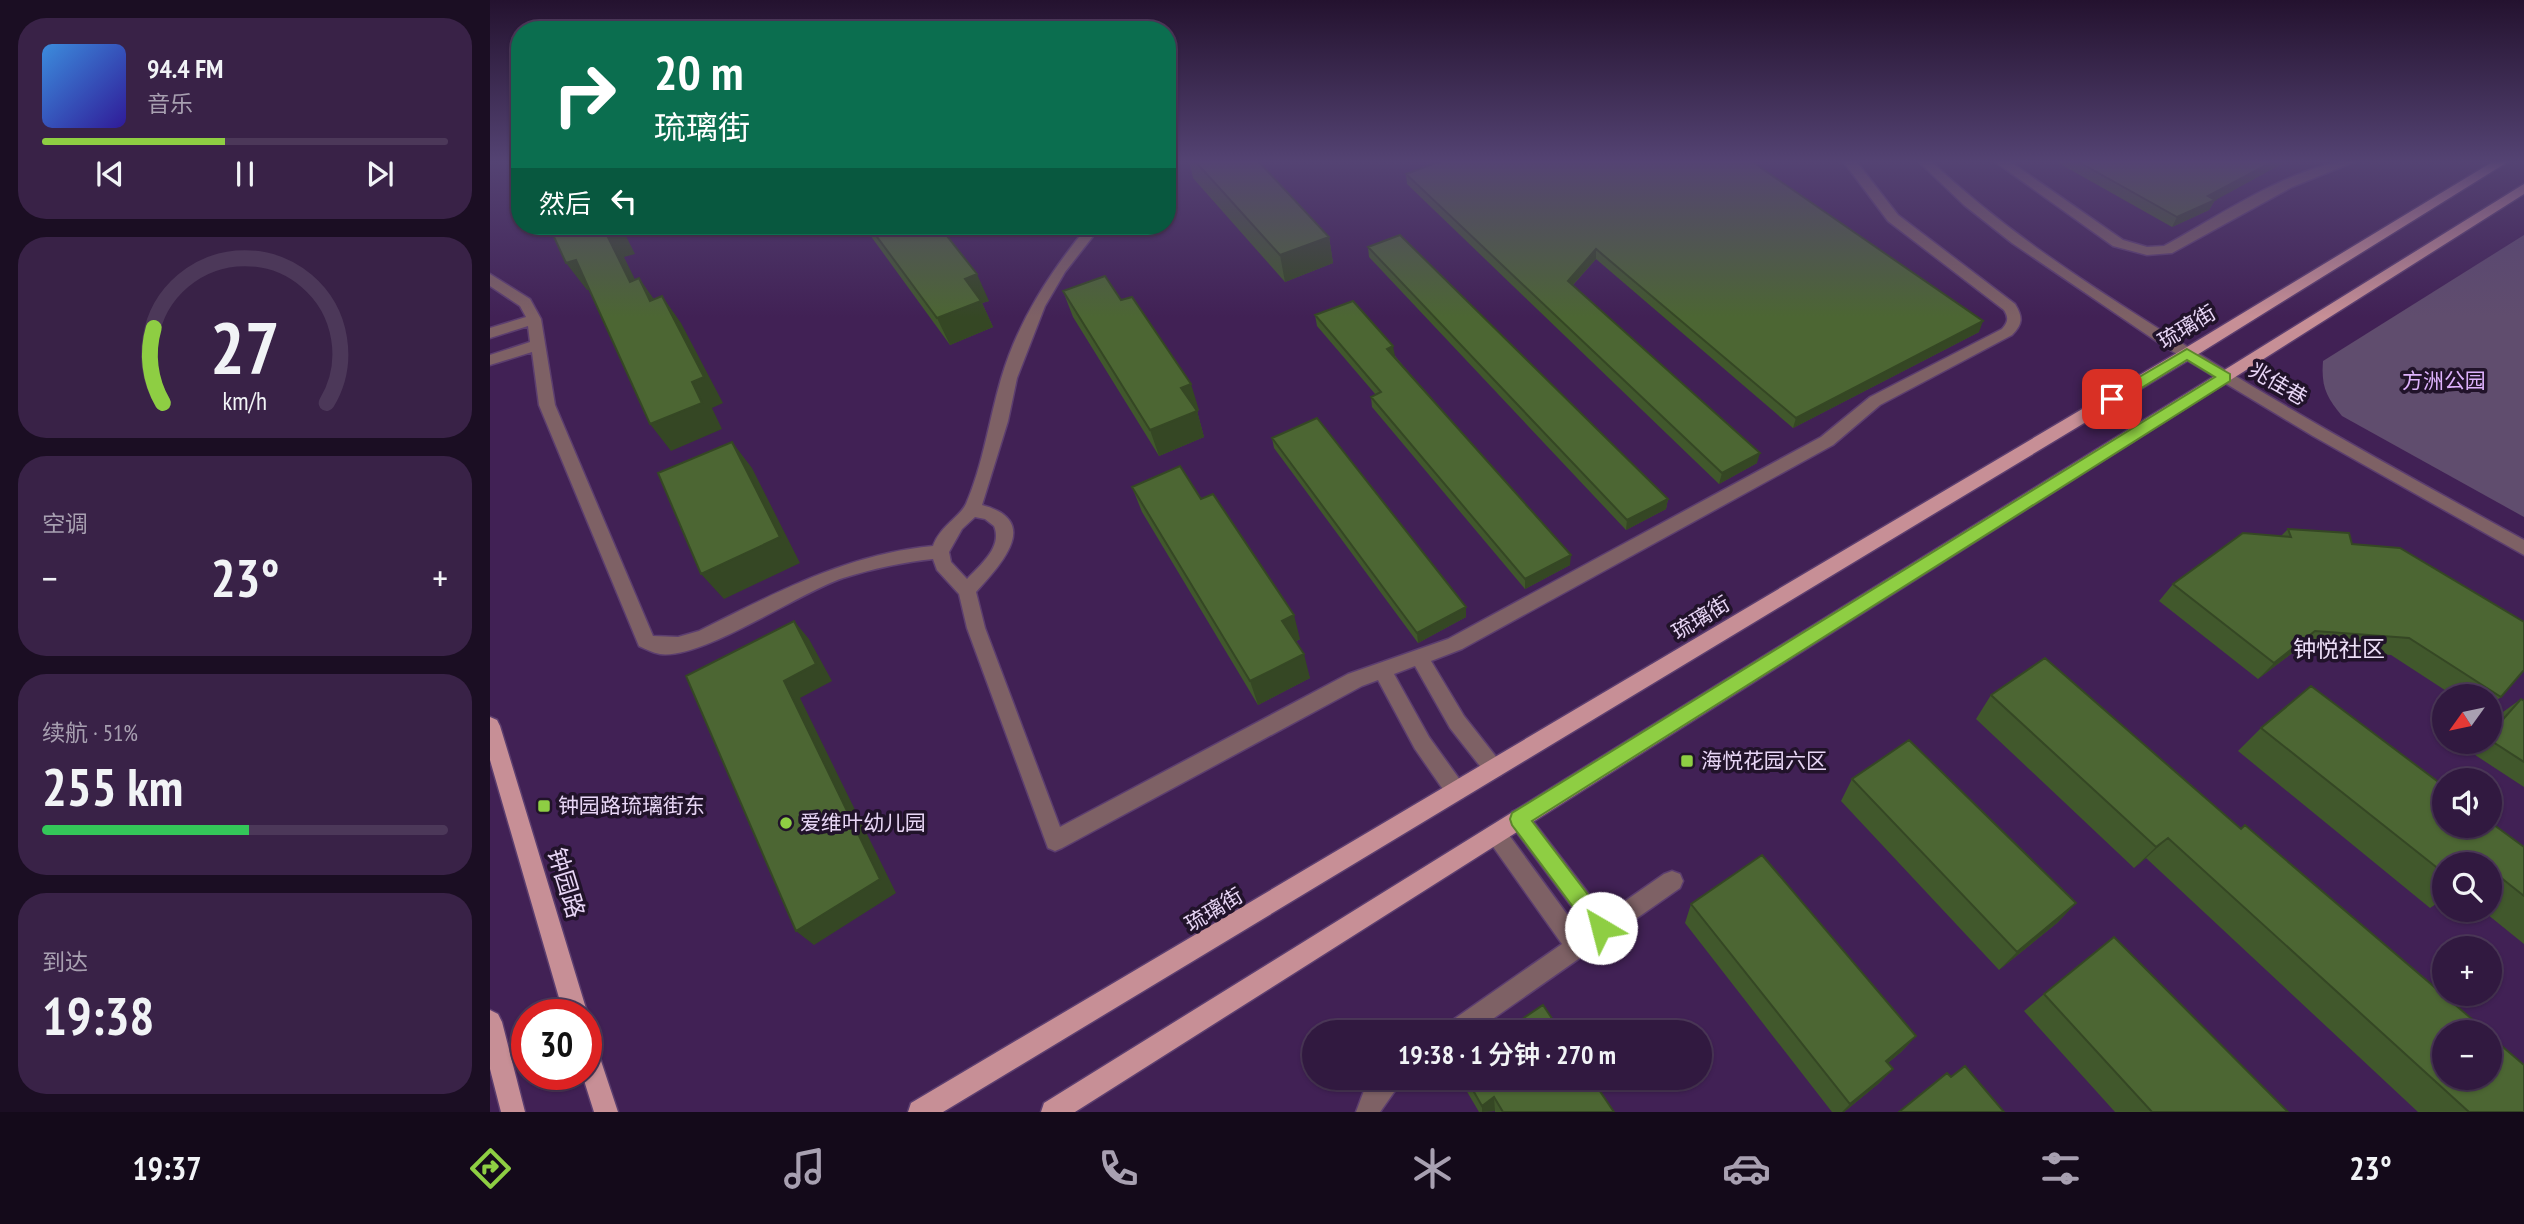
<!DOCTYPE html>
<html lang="zh">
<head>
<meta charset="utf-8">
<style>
	body { margin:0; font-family:"PT Sans Narrow","Noto Sans SC",sans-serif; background:#392247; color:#f1f3f6; height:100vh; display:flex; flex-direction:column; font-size:26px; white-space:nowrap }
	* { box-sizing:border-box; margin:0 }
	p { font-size:23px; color:#a8a0b1 }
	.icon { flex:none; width:38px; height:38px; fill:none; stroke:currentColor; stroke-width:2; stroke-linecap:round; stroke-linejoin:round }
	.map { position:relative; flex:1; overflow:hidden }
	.sheet { display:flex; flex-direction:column; gap:18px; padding:18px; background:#1b0e23; width:490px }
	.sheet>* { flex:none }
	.hud { position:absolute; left:21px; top:21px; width:665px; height:214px; border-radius:28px; box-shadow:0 2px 5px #0004,0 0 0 2px #4c3859; background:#0b6e4f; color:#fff; overflow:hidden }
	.needle { width:46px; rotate:237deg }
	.controls { position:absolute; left:1942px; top:684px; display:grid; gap:14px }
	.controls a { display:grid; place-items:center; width:70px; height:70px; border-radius:50%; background:#311940; box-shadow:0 2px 5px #0004,0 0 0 2px #4c3859; font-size:35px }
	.speed { position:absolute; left:21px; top:999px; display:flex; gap:14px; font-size:35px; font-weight:700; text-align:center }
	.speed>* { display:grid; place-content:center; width:91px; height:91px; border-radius:50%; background:#311940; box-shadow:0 2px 5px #0004,0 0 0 2px #4c3859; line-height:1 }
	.speed .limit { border:10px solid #d22; background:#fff; color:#111 }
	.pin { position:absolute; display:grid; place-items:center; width:60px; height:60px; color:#fff; margin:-30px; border-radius:14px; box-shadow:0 4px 10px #0006 }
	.me { position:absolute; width:77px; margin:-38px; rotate:323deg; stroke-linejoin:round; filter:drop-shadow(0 0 5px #0008) }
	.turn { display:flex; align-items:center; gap:24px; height:147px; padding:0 28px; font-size:32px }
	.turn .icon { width:91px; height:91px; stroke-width:2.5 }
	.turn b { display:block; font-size:49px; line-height:60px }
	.then { display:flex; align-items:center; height:66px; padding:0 28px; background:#0003; gap:14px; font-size:26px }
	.big { font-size:52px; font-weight:600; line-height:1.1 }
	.sheet .widget { flex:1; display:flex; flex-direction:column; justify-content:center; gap:10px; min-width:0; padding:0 24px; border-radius:28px; background:#392247 }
	.sheet .dial { align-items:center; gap:0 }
	.dial svg { height:182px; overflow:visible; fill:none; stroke:#4c3859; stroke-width:7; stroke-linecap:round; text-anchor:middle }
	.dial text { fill:#f1f3f6; stroke:none }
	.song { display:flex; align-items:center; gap:21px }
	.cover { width:84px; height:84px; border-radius:10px; background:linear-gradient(135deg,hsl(210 70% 55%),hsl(250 70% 35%)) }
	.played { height:7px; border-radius:4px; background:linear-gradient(90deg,#8ece43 45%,#4c3859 45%) }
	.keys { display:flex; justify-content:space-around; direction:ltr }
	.heat { display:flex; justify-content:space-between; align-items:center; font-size:38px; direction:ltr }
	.charge { height:10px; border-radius:5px; background:linear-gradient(90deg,#34c759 51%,#4c3859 0) }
	.trip { position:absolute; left:812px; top:1020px; width:410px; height:70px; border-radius:35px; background:#311940; box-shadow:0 2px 5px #0004,0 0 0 2px #4c3859; font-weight:600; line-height:70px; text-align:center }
	.menu { display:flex; height:112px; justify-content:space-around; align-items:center; background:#140a1a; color:#a8a0b1 }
	.menu .icon { width:49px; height:49px }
	.menu .selected { color:#8ece43 }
	.menu b { font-size:32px; color:#f1f3f6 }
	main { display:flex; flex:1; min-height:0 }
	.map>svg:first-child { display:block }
	.green { fill:#604d6e }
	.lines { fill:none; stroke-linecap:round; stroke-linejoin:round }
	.minor-casing { stroke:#5c3e6f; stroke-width:3 }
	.major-casing { stroke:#5c3e6f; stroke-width:3 }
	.minor { fill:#7e6165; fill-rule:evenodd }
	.major { fill:#c78f96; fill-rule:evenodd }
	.wall { fill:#41582c }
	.shaded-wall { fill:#354724 }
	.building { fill:#4c6633; stroke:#354724; stroke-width:2 }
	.route { fill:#8ece43; stroke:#5c862c; stroke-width:2 }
	.poi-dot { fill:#8ece43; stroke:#21132a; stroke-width:2.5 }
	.labels { text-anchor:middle; stroke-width:7; stroke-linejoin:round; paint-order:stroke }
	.street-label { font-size:21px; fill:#e8d6f6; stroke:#21132a }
	.park-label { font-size:21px; fill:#deb2fd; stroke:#21132a }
	.poi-label { font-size:21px; fill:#e8d6f6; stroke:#21132a; text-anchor:start }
	.neighbourhood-label { font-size:23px; fill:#ecdef7; stroke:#21132a }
	.near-street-label { font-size:24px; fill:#e8d6f6; stroke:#21132a }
</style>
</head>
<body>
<main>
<section class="sheet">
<div class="widget">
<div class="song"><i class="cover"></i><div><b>94.4 FM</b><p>音乐</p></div></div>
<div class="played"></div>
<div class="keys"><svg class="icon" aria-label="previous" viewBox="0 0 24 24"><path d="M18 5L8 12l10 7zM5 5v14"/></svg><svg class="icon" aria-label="pause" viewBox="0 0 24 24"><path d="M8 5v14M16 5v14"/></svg><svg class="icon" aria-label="next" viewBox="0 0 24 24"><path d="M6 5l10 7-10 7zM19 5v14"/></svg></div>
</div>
<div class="widget dial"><svg viewBox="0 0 100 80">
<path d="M14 69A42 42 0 1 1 86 69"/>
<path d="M14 69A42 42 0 0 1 10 36" stroke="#8ece43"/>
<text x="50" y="56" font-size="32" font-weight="700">27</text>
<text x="50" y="72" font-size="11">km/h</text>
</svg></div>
<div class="widget"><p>空调</p>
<div class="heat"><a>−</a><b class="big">23°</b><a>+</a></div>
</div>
<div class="widget"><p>续航 · 51%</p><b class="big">255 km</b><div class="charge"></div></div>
<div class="widget"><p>到达</p><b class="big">19:38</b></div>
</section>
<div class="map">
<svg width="2034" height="1112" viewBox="0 0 2034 1112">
	<rect width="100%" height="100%" fill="#412155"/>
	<path class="green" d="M2034 235V517L1852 416C1836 397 1831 386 1833 361Z"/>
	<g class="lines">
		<defs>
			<path id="minor" d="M1353 161H1366L1408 215 1525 304C1533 317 1533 324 1522 335L1390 405 1343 445 972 649 941 661 974 716 1011 763 1014 769 1011 775 1004 778 997 775 960 728 925 666 904 674 939 737 973 784 976 791 973 798 966 800 959 798 925 749 888 680 872 686 572 848 565 851 558 848 477 628 469 594 447 570 443 559C413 562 382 569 353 578 308 593 212 660 170 654 163 653 156 649 149 646L49 405 42 352 0 365V355L40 342 38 326 0 338V328L36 317 30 306 0 286V274L40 299 51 319 65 405 163 636 188 637 209 631C285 593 357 554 443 546 450 526 470 517 476 504 493 465 499 420 511 379 528 321 560 272 598 226H611L575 272 555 306 527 378 518 421 492 505C553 521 510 565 486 592L495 628 570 827 858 674 958 639 1331 437 1380 397 1512 329C1518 322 1519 318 1514 310L1398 221ZM485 517 495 519 504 526C513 547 490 565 477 579L461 562 459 552 472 529Z
				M1428 161H1441C1507 224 1582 274 1658 322 1780 400 1907 470 2034 540V555L1823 436 1672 345 1522 243 1474 205Z
				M1504 161H1519L1633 240 1657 247 1674 246C1726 218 1808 161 1866 161L1802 187 1682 253 1657 255 1623 246Z
				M1029 809 1036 812 1115 915 1174 874 1182 871 1190 874 1193 881 1190 888 984 1032H953L957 1024 1072 944 999 841 995 834 999 827 1006 824 1013 827 1090 932 1097 927 1022 826 1019 819 1022 812Z
				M885 1078H914L890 1112H866L875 1088Z"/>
			<path id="major" d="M2004 161H2019L1702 358 453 1112H418L421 1103 1692 350Z
				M2034 184V194L585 1112H551L554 1103Z
				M0 717 7 720 10 726 98 1015 96 1018V1015H74L0 760Z
				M0 1010 8 1014 12 1022 35 1112H11L0 1069Z
				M96 1036 104 1040 128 1112H104L92 1074H96Z"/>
		</defs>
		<use href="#minor" class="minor-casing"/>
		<use href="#major" class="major-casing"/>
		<use href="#minor" class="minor"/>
		<use href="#major" class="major"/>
	</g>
	<path class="wall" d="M699 161H768L839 237 843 263 795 282 703 178Z
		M938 161H1261L1489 332 1303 428 1106 259 1083 285 1267 463 1229 484 917 184 916 174 941 165Z
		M1565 161H1797L1725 200 1719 210 1682 227Z
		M376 226H449L499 301 492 303 503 327 460 345 380 235Z
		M878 247 1178 499 1176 509 1136 530 879 257Z
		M573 291 631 300 709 410 707 411 714 437 669 456 583 317Z
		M825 315 905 356 1080 565 1035 589 882 407 881 397 886 395 827 326Z
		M782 438 976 617 928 643 784 448Z
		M642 487 711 499 810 639 805 642 820 678 768 705 652 512Z
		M1798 529 1862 544 2011 697 2000 705V696H1964L1901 655 1809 648 1768 679 1669 601 1683 584 1791 536Z
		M1501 695 2034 1112H1928L1656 858 1644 868 1486 719Z
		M2031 699 2034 701V787L1979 751 1987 742H2000V727L2013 712Z
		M1771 728 2034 847V944L1992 910H2000V864H1955V898L1940 908 1748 751Z
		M1362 779 1586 903 1567 923 1509 970 1351 801Z
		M1201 904 1426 1036 1411 1052 1398 1063 1403 1069 1388 1084 1354 1112H1342L1195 923Z
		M1554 994 1798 1112H1625L1534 1011Z
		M969 1078H1101L1124 1112H1005V1111L989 1112Z"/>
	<path class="shaded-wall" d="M1784 161H1797L1722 202 1725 200 1719 210 1682 227 1687 217 1718 196Z
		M125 226H131L145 254 134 257 159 308 140 282 115 231Z
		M839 237 843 263 795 282 790 255Z
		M1106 249V259L1077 291 1078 281Z
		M86 260 106 286 97 290 76 263Z
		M487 274 499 301 492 303 503 327 460 345 447 318 475 279Z
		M149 278 168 305 160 301Z
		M172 296 191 323 233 403 222 408 232 429 181 451 160 424Z
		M1493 321 1489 332 1303 428 1306 418Z
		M903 346 905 356 898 359 897 349Z
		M701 384 709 410 699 414 691 388Z
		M707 411 714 437 669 456 660 430Z
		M242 442 262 468 310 563 234 599 211 574Z
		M1270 453 1267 463 1229 484 1232 473Z
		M1178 499 1176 509 1136 530 1137 520Z
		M1081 555 1080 565 1035 589V579Z
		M976 607V617L928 643 927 633Z
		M804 615 810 639 798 645 792 621Z
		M304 621 319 639 342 681 310 698 406 893 324 945 306 931 294 681Z
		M1825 631 1809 648 1768 679 1784 663Z
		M814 654 820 678 768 705 760 681Z
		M1678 838 1656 858 1644 868 1666 847Z
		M1586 903 1567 923 1509 970 1527 952Z
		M1426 1036 1411 1052 1382 1076 1396 1061Z
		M1403 1069 1388 1084 1354 1112H1352L1360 1104Z
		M1004 1097 1005 1111 992 1112V1106Z"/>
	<path class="building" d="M705 161H768L839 237 790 255Z
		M948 161H1261L1493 321 1306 418 1106 249 1078 281 1270 453 1232 473 916 174 949 162Z
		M1587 161H1784L1718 196 1725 200 1687 217Z
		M59 226H125L126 227 115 231 140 282 149 278 160 301 172 296 214 377 202 382 212 403 160 424 86 260 76 263Z
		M379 226H449L487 274 475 279 491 301 447 318Z
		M910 235 1178 499 1137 520 878 247Z
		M615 276 631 300 642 297 701 384 691 388 707 411 660 430 573 291Z
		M863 301 903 346 897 349 1081 555 1035 579 881 397 891 392 825 315Z
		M827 418 976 607 927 633 782 438Z
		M242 442 290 537 211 574 168 473Z
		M690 466 711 499 723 494 804 615 792 621 814 654 760 681 642 487Z
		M1798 529 1859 533 1862 544 1910 548 2034 622V670L2011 697 1919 638 1825 631 1784 663 1683 584 1753 533 1801 537Z
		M304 621 326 664 294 681 390 879 306 931 196 676Z
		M1555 658 1751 829 1755 825 1997 1032H1955V1078H2000V1036L2034 1065V1112H1979L1678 838 1666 847 1501 695Z
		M1821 686 1955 787V826H2000V822L2034 847V896L2000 869V864H1955V874L1771 728Z
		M2031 699 2034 701V762L2000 740V734Z
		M1419 740 1586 903 1527 952 1362 779Z
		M1272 855 1426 1036 1396 1061 1403 1069 1360 1104 1201 904Z
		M1624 937 1798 1112H1662L1554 994Z
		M1053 1005 1071 1032H1013Z
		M1475 1066 1514 1112H1409L1457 1073 1461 1077Z
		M976 1078H1101L1124 1112H1013L1004 1097 992 1106Z"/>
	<linearGradient id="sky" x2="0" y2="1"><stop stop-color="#24122f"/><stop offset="0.51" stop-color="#544373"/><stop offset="1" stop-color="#544373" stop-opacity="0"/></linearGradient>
	<rect width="2034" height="317" fill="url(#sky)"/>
	<path class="route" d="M1697 349 1740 374V381L1042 821 1118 921 1121 928 1118 935 1111 938 1104 935 1022 825 1020 819 1022 813 1725 377 1697 360 1627 403H1617V396Z"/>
	<g class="poi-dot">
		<rect x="1190" y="754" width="14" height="14" rx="3.5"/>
		<rect x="47" y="799" width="14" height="14" rx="3.5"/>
		<circle cx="296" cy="823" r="7"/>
	</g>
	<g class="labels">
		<g class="street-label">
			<text transform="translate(1697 327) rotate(-31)" y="7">琉璃街</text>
			<text transform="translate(1788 384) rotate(30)" y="7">兆佳巷</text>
			<text transform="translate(1211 618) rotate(-31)" y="7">琉璃街</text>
			<text transform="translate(724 910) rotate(-31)" y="7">琉璃街</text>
		</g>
		<g class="park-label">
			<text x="1954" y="388">方洲公园</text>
		</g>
		<g class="poi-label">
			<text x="1211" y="768">海悦花园六区</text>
			<text x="68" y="813">钟园路琉璃街东</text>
			<text x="310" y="830">爱维叶幼儿园</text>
		</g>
		<g class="neighbourhood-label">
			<text x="1849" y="657">钟悦社区</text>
		</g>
		<g class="near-street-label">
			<text transform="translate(76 883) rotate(73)" y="8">钟园路</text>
		</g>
	</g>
</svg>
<div class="controls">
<a><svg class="needle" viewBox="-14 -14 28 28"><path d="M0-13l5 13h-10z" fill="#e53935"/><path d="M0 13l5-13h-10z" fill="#a8a0b1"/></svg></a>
<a><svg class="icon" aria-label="sound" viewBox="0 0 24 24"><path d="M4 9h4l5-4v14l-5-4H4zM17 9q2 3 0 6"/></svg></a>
<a><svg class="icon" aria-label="search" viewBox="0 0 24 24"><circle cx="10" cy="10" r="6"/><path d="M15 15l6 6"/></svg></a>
<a>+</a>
<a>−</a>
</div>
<div class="speed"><div class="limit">30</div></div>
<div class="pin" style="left:1622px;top:399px;background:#d93025"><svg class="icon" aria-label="arrive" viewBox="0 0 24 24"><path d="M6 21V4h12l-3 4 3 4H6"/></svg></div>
<svg class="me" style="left:1111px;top:928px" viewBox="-20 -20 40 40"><circle r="19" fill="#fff"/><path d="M0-13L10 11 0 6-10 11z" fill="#8ece43"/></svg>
<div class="trip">19:38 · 1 分钟 · 270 m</div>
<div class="hud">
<div class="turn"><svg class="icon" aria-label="right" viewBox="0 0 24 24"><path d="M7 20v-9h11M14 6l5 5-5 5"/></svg><div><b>20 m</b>琉璃街</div></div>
<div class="then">然后<svg class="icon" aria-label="left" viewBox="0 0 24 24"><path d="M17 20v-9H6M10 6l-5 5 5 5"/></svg></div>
</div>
</div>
</main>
<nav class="menu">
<b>19:37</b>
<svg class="icon selected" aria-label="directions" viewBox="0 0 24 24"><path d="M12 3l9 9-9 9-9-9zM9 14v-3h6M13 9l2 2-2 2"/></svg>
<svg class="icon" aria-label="music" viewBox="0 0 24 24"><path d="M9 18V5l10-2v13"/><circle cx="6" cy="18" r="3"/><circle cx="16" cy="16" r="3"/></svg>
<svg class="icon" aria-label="phone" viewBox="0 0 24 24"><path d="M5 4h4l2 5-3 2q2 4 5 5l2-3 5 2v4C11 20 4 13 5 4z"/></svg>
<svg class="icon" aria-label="climate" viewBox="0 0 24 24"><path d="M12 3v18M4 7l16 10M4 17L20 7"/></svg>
<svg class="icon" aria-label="car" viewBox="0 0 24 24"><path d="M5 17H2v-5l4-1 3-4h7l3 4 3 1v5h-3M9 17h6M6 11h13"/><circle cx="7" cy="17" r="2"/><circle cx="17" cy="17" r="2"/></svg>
<svg class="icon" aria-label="filters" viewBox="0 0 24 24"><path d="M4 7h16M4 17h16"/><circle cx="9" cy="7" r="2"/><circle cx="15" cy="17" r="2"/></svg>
<b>23°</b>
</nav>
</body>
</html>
